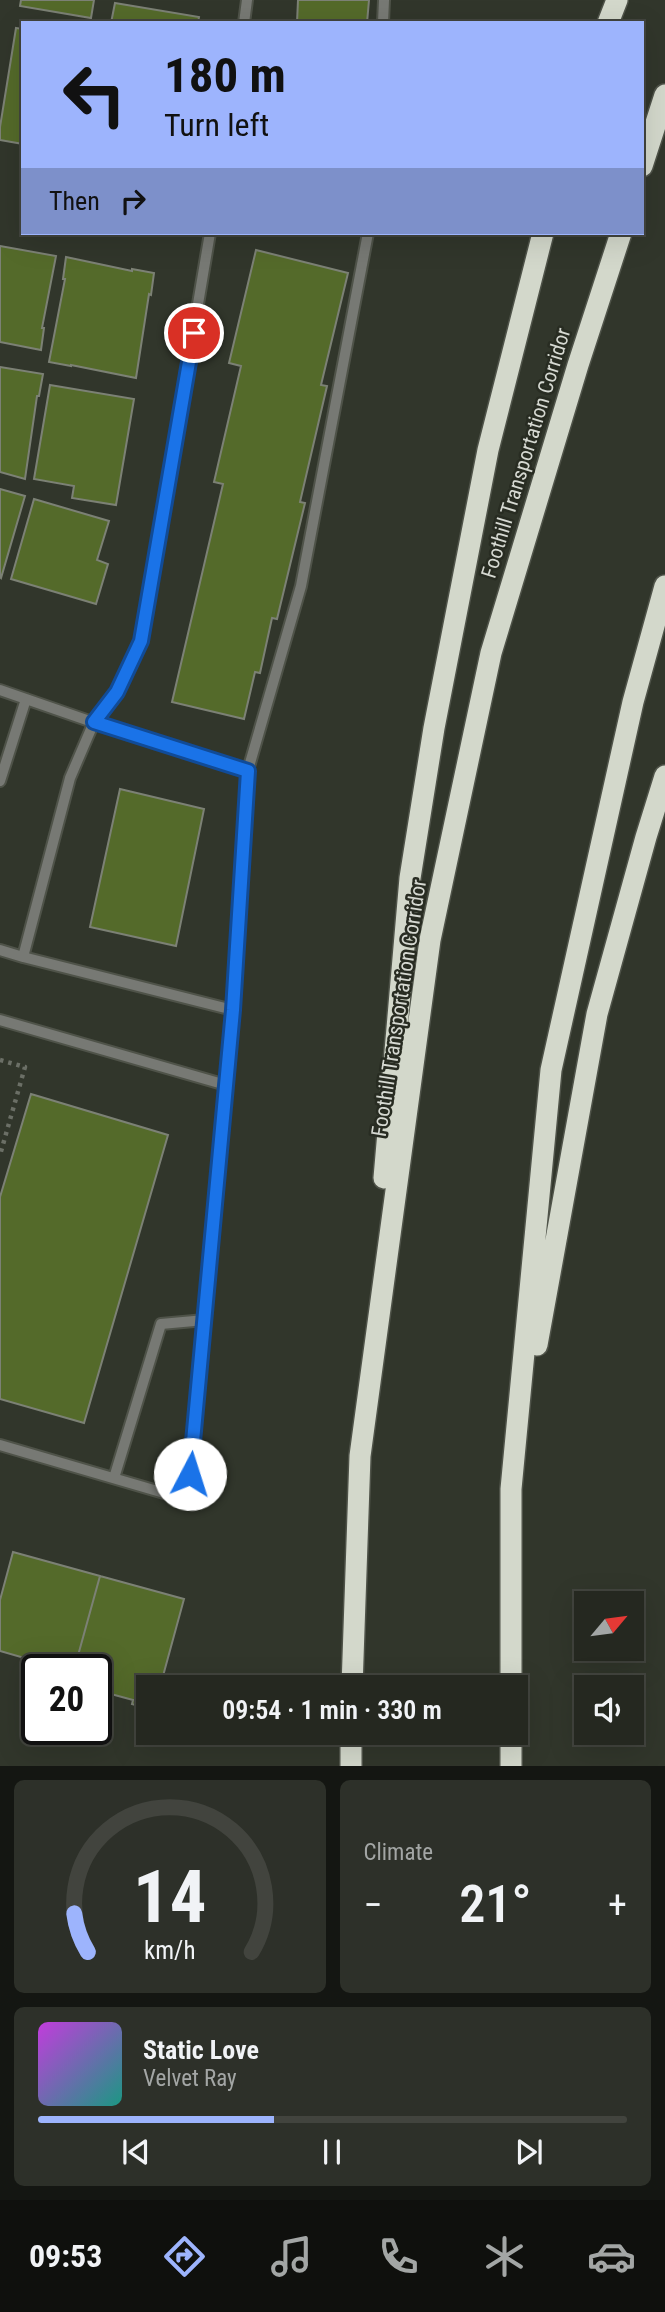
<!DOCTYPE html>
<html lang="en">
<head>
<meta charset="utf-8">
<style>
	body { margin:0; font-family:"Roboto Condensed",sans-serif; background:#2d3029; color:#f1f3f6; height:100vh; display:flex; flex-direction:column; font-size:26px; white-space:nowrap }
	* { box-sizing:border-box; margin:0 }
	p { font-size:23px; color:#a3a6a5 }
	.icon { flex:none; width:38px; height:38px; fill:none; stroke:currentColor; stroke-width:2; stroke-linecap:round; stroke-linejoin:round }
	.map { position:relative; height:1766px; overflow:hidden }
	.side { display:flex; flex-direction:column; gap:14px; padding:14px; background:#141612; flex:1 }
	.side>* { flex:none }
	.top-card { position:absolute; left:21px; top:21px; width:623px; height:214px; border-radius:0px; box-shadow:0 7px 28px #0002,0 0 0 2px #42443e; background:#9db4fd; color:#111; overflow:hidden }
	.needle { width:46px; rotate:61deg }
	.fabs { position:absolute; left:574px; top:1591px; display:grid; gap:14px }
	.fabs a { display:grid; place-items:center; width:70px; height:70px; border-radius:0px; background:#252820; box-shadow:0 7px 28px #0002,0 0 0 2px #42443e; font-size:35px }
	.speed { position:absolute; left:21px; top:1654px; display:flex; gap:14px; font-size:35px; font-weight:700; text-align:center }
	.speed>* { display:grid; place-content:center; width:91px; height:91px; border-radius:50%; background:#252820; box-shadow:0 7px 28px #0002,0 0 0 2px #42443e; line-height:1 }
	.speed .limit { border:4px solid #111; border-radius:10px; background:#fff; color:#111 }
	.pin { position:absolute; display:grid; place-items:center; width:60px; height:60px; color:#fff; margin:-30px; border:4px solid #fff; border-radius:50%; box-shadow:0 2px 7px #0007 }
	.me { position:absolute; width:77px; margin:-38px; rotate:5deg; stroke-linejoin:round; filter:drop-shadow(0 0 5px #0008) }
	.turn { display:flex; align-items:center; gap:24px; height:147px; padding:0 28px; font-size:32px }
	.turn .icon { width:91px; height:91px; stroke-width:2.5 }
	.turn b { display:block; font-size:49px; line-height:60px }
	.then { display:flex; align-items:center; height:66px; padding:0 28px; background:#0003; gap:14px; font-size:26px }
	.big { font-size:52px; font-weight:600; line-height:1.1 }
	.side .card { flex:1; display:flex; flex-direction:column; justify-content:center; gap:10px; min-width:0; padding:0 24px; border-radius:10px; background:#2d3029 }
	.side .dial { align-items:center; gap:0 }
	.dial svg { height:182px; overflow:visible; fill:none; stroke:#42443e; stroke-width:7; stroke-linecap:round; text-anchor:middle }
	.dial text { fill:#f1f3f6; stroke:none }
	.song { display:flex; align-items:center; gap:21px }
	.cover { width:84px; height:84px; border-radius:10px; background:linear-gradient(135deg,hsl(290 70% 55%),hsl(170 70% 35%)) }
	.played { height:7px; border-radius:4px; background:linear-gradient(90deg,#9db4fd 40%,#42443e 40%) }
	.keys { display:flex; justify-content:space-around; direction:ltr }
	.heat { display:flex; justify-content:space-between; align-items:center; font-size:38px; direction:ltr }
	.side .tiles { flex:1; display:grid; gap:14px; grid-template-columns:1fr 1fr }
	.card:last-child { grid-column:span 2 }
	.trip { position:absolute; left:136px; top:1675px; width:392px; height:70px; border-radius:0px; background:#252820; box-shadow:0 7px 28px #0002,0 0 0 2px #42443e; font-weight:600; line-height:70px; text-align:center }
	.tab-bar { display:flex; height:112px; justify-content:space-around; align-items:center; background:#0f100d; color:#a3a6a5 }
	.tab-bar .icon { width:49px; height:49px }
	.tab-bar .on { color:#9db4fd }
	.tab-bar b { font-size:32px; color:#f1f3f6 }
	.map>svg:first-child { display:block }
	.building { fill:#546a2a; stroke:#7c8175; stroke-width:2 }
	.lines { fill:none; stroke-linecap:round; stroke-linejoin:round }
	.service-casing { stroke:#4f5349; stroke-width:14 }
	.motorway-casing { stroke:#4f5349; stroke-width:24 }
	.path { stroke:#6b6f66; stroke-width:4.5; stroke-dasharray:3.5 5; stroke-linecap:butt }
	.service { stroke:#777974; stroke-width:10 }
	.motorway { stroke:#d3d8cb; stroke-width:21 }
	.route-casing { stroke:#114b97; stroke-width:18 }
	.route { stroke:#1a73e8; stroke-width:12 }
	.labels { text-anchor:middle; stroke-width:5; stroke-linejoin:round; paint-order:stroke }
	.street-label { font-size:21px; fill:#d6d9d2; stroke:#282c22 }
</style>
</head>
<body>
<div class="map">
<svg width="665" height="1766" viewBox="0 0 665 1766">
	<rect width="100%" height="100%" fill="#31362b"/>
	<path class="building" d="M21 0H94L91 18 20 6Z
		M298 0H369L367 23H297Z
		M115 3 199 17 198 23H111Z
		M16 28 23 29V144L0 140V127Z
		M0 246 56 256 42 328H44L41 350 0 342Z
		M256 250 348 273 321 385 327 386 300 502 305 503 277 619 272 618 260 673 255 672 244 719 172 702 223 484 214 482 241 366 229 363Z
		M66 257 132 271V269L154 273 151 295 149 294 136 378 71 365V366L49 362 65 279H63Z
		M0 367 43 374 39 396H37L25 479 0 472Z
		M50 385 134 399 116 505 72 498 74 486 34 479Z
		M0 489 25 496 1 578 0 577Z
		M34 499 109 521 97 560 108 564 96 604 11 579Z
		M120 789 204 809 176 946 90 927Z
		M31 1094 168 1135 84 1423 0 1399V1197Z
		M13 1552 100 1576 74 1670H66L0 1651V1600Z
		M100 1576 184 1599 160 1687H149V1709L132 1704 133 1700 96 1690V1670H74Z"/>
	<g class="lines">
		<defs>
			<path id="service" d="M244 23 247 0
				M383 23 384 0
				M210 233 141 641 117 692 94 722 70 778 23 957 233 1010
				M0 690 127 734 248 770
				M0 781 26 699
				M0 950 23 957
				M0 1020 226 1085
				M0 1445 188 1500 233 1010 248 770 301 586 368 233
				M114 1478 161 1324 205 1320"/>
			<path id="motorway" d="M608 23 617 0
				M642 166 665 95
				M384 1178 410 878 434 728 488 450 543 233
				M537 1345 597 1014 646 837 665 776
				M352 1687 360 1456 430 940 491 653 578 365 621 233
				M511 1687V1489L551 1070 633 702 665 586
				M351 1766V1732
				M511 1766V1732"/>
		</defs>
		<use href="#service" class="service-casing"/>
		<use href="#motorway" class="motorway-casing"/>
		<path class="path" d="M0 1060 25 1067 0 1155"/>
		<use href="#service" class="service"/>
		<use href="#motorway" class="motorway"/>
	</g>
	<g class="lines">
		<defs>
			<path id="route" d="M190 1474 233 1010 248 771 94 722 117 692 141 641 194 333"/>
		</defs>
		<use href="#route" class="route-casing"/>
		<use href="#route" class="route"/>
	</g>
	<g class="labels">
		<g class="street-label">
			<text transform="translate(526 453) rotate(-73)" y="7">Foothill Transportation Corridor</text>
			<text transform="translate(399 1008) rotate(-81)" y="7">Foothill Transportation Corridor</text>
		</g>
	</g>
</svg>
<div class="fabs">
<a><svg class="needle" viewBox="-14 -14 28 28"><path d="M0-13l5 13h-10z" fill="#e53935"/><path d="M0 13l5-13h-10z" fill="#a3a6a5"/></svg></a>
<a><svg class="icon" aria-label="sound" viewBox="0 0 24 24"><path d="M4 9h4l5-4v14l-5-4H4zM17 9q2 3 0 6"/></svg></a>
</div>
<div class="speed"><div class="limit">20</div></div>
<div class="pin" style="left:194px;top:333px;background:#d93025"><svg class="icon" aria-label="arrive" viewBox="0 0 24 24"><path d="M6 21V4h12l-3 4 3 4H6"/></svg></div>
<svg class="me" style="left:190px;top:1474px" viewBox="-20 -20 40 40"><circle r="19" fill="#fff"/><path d="M0-13L10 11 0 6-10 11z" fill="#1a73e8"/></svg>
<div class="trip">09:54 · 1 min · 330 m</div>
<div class="top-card">
<div class="turn"><svg class="icon" aria-label="left" viewBox="0 0 24 24"><path d="M17 20v-9H6M10 6l-5 5 5 5"/></svg><div><b>180 m</b>Turn left</div></div>
<div class="then">Then<svg class="icon" aria-label="right" viewBox="0 0 24 24"><path d="M7 20v-9h11M14 6l5 5-5 5"/></svg></div>
</div>
</div>
<section class="side">
<div class="tiles">
<div class="card dial"><svg viewBox="0 0 100 80">
<path d="M14 69A42 42 0 1 1 86 69"/>
<path d="M14 69A42 42 0 0 1 8 52" stroke="#9db4fd"/>
<text x="50" y="56" font-size="32" font-weight="700">14</text>
<text x="50" y="72" font-size="11">km/h</text>
</svg></div>
<div class="card"><p>Climate</p>
<div class="heat"><a>−</a><b class="big">21°</b><a>+</a></div>
</div>
<div class="card">
<div class="song"><i class="cover"></i><div><b>Static Love</b><p>Velvet Ray</p></div></div>
<div class="played"></div>
<div class="keys"><svg class="icon" aria-label="previous" viewBox="0 0 24 24"><path d="M18 5L8 12l10 7zM5 5v14"/></svg><svg class="icon" aria-label="pause" viewBox="0 0 24 24"><path d="M8 5v14M16 5v14"/></svg><svg class="icon" aria-label="next" viewBox="0 0 24 24"><path d="M6 5l10 7-10 7zM19 5v14"/></svg></div>
</div>
</div>
</section>
<nav class="tab-bar">
<b>09:53</b>
<svg class="icon on" aria-label="directions" viewBox="0 0 24 24"><path d="M12 3l9 9-9 9-9-9zM9 14v-3h6M13 9l2 2-2 2"/></svg>
<svg class="icon" aria-label="music" viewBox="0 0 24 24"><path d="M9 18V5l10-2v13"/><circle cx="6" cy="18" r="3"/><circle cx="16" cy="16" r="3"/></svg>
<svg class="icon" aria-label="phone" viewBox="0 0 24 24"><path d="M5 4h4l2 5-3 2q2 4 5 5l2-3 5 2v4C11 20 4 13 5 4z"/></svg>
<svg class="icon" aria-label="climate" viewBox="0 0 24 24"><path d="M12 3v18M4 7l16 10M4 17L20 7"/></svg>
<svg class="icon" aria-label="car" viewBox="0 0 24 24"><path d="M5 17H2v-5l4-1 3-4h7l3 4 3 1v5h-3M9 17h6M6 11h13"/><circle cx="7" cy="17" r="2"/><circle cx="17" cy="17" r="2"/></svg>
</nav>
</body>
</html>
